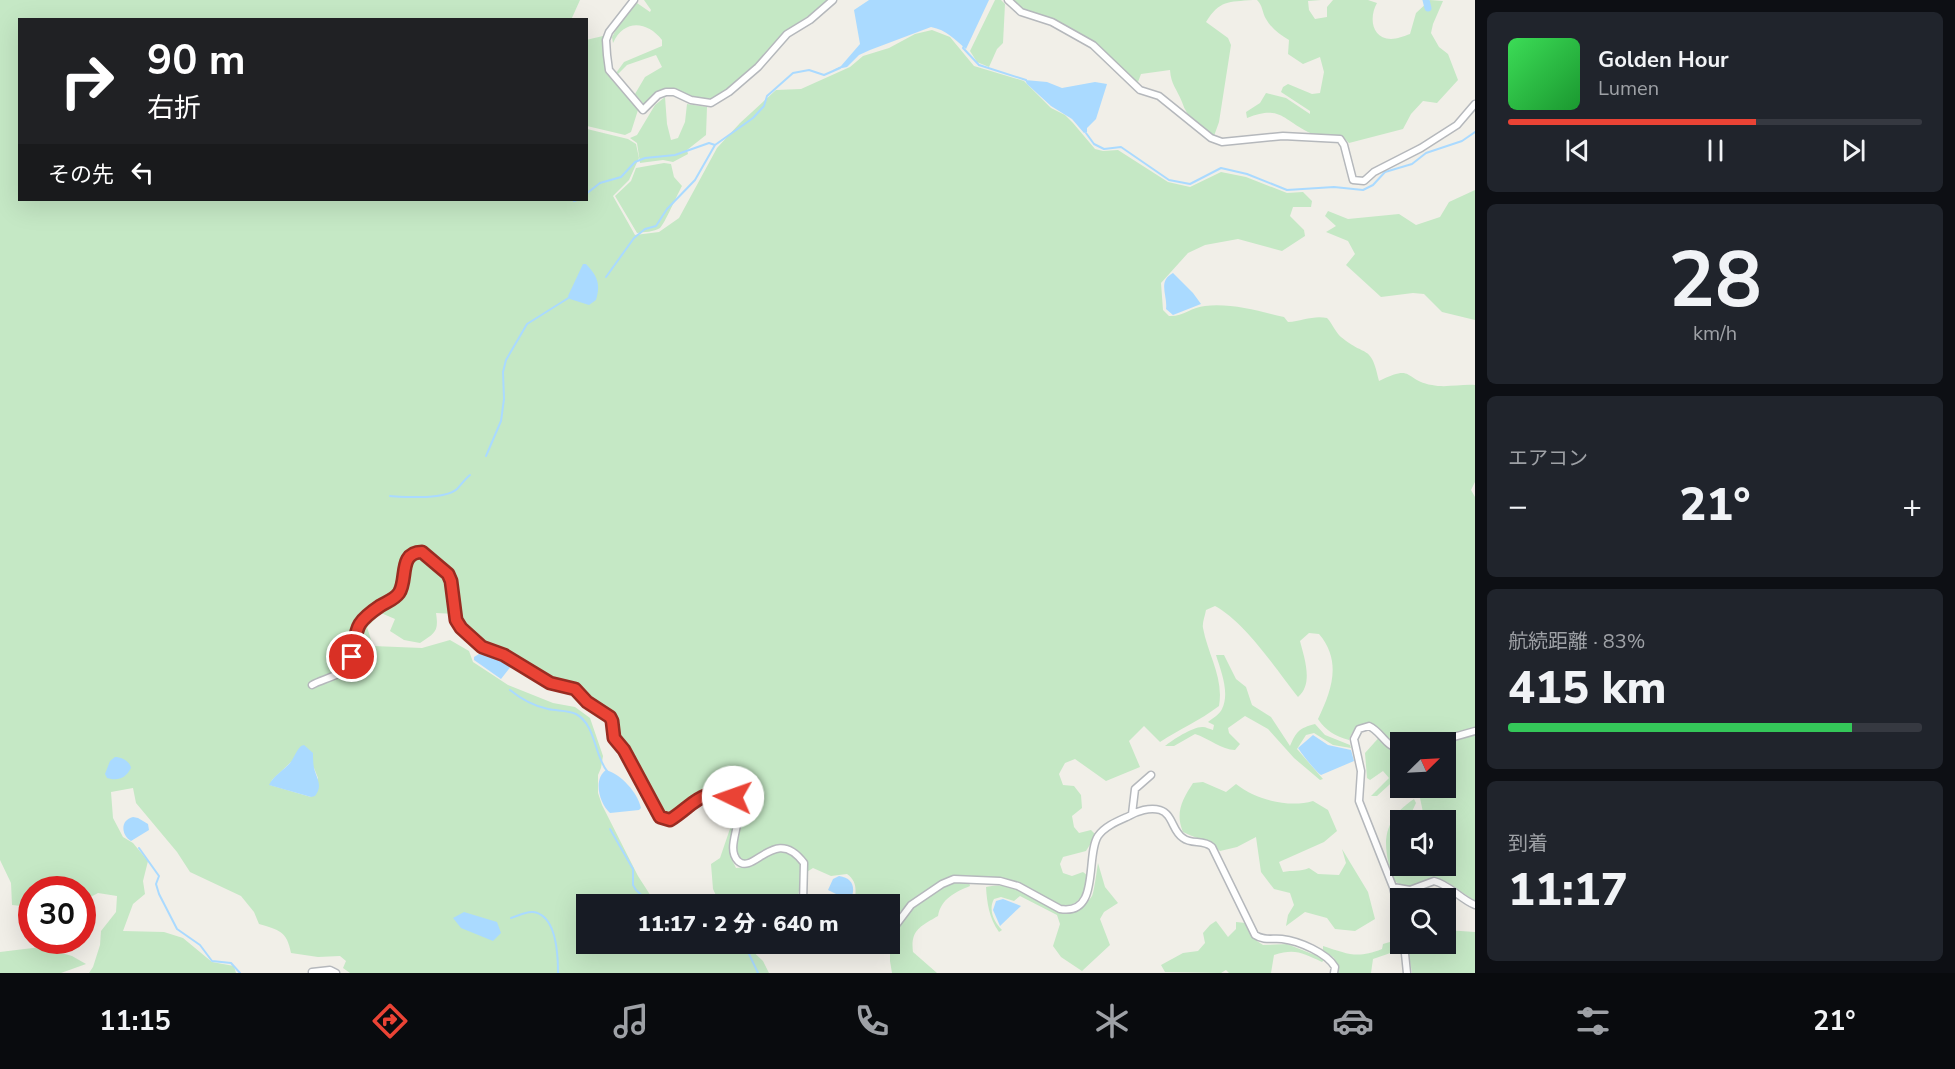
<!DOCTYPE html>
<html lang="ja">
<head>
<meta charset="utf-8">
<style>
	body { margin:0; font-family:"Nunito Sans","Noto Sans JP",sans-serif; background:#20242c; color:#f1f3f6; height:100vh; display:flex; flex-direction:column; font-size:22px; white-space:nowrap }
	* { box-sizing:border-box; margin:0 }
	p { font-size:20px; color:#9ea1a6 }
	.icon { flex:none; width:33px; height:33px; fill:none; stroke:currentColor; stroke-width:2; stroke-linecap:round; stroke-linejoin:round }
	.map { position:relative; flex:1; overflow:hidden }
	.details { display:flex; flex-direction:column; gap:12px; padding:12px; background:#0d0f14; width:480px }
	.details>* { flex:none }
	.guide { position:absolute; left:18px; top:18px; width:570px; height:183px; border-radius:0px; box-shadow:0 6px 24px #0002; background:#202124; color:#fff; overflow:hidden }
	.needle { width:39px; rotate:66deg }
	.fabs { position:absolute; left:1390px; top:732px; display:grid; gap:12px }
	.fabs a { display:grid; place-items:center; width:66px; height:66px; border-radius:0px; background:#171b24; box-shadow:0 6px 24px #0002; font-size:30px }
	.speed { position:absolute; left:18px; top:876px; display:flex; gap:12px; font-size:30px; font-weight:700; text-align:center }
	.speed>* { display:grid; place-content:center; width:78px; height:78px; border-radius:50%; background:#171b24; box-shadow:0 6px 24px #0002; line-height:1 }
	.speed .limit { border:9px solid #d22; background:#fff; color:#111 }
	.pin { position:absolute; display:grid; place-items:center; width:51px; height:51px; color:#fff; margin:-26px; border:3px solid #fff; border-radius:50%; box-shadow:0 2px 6px #0007 }
	.me { position:absolute; width:66px; margin:-33px; rotate:273deg; stroke-linejoin:round; filter:drop-shadow(0 0 4px #0008) }
	.turn { display:flex; align-items:center; gap:21px; height:126px; padding:0 30px; font-size:27px }
	.turn .icon { width:78px; height:78px; stroke-width:2.5 }
	.turn b { display:block; font-size:42px; line-height:51px }
	.then { display:flex; align-items:center; height:57px; padding:0 30px; background:#0003; gap:12px; font-size:22px }
	.big { font-size:45px; font-weight:800; line-height:1.1 }
	.details .widget { flex:1; display:flex; flex-direction:column; justify-content:center; gap:9px; min-width:0; padding:0 21px; border-radius:9px; background:#20242c }
	.details .dial { align-items:center; gap:0 }
	.dial b { font-size:78px; line-height:1 }
	.song { display:flex; align-items:center; gap:18px }
	.cover { width:72px; height:72px; border-radius:9px; background:linear-gradient(135deg,hsl(130 70% 55%),hsl(130 70% 35%)) }
	.played { height:6px; border-radius:3px; background:linear-gradient(90deg,#ea4335 60%,#363941 60%) }
	.keys { display:flex; justify-content:space-around; direction:ltr }
	.heat { display:flex; justify-content:space-between; align-items:center; font-size:33px; direction:ltr }
	.charge { height:9px; border-radius:4px; background:linear-gradient(90deg,#34c759 83%,#363941 0) }
	.trip { position:absolute; left:576px; top:894px; width:324px; height:60px; border-radius:0px; background:#171b24; box-shadow:0 6px 24px #0002; font-weight:800; line-height:60px; text-align:center }
	.tab-bar { display:flex; height:96px; justify-content:space-around; align-items:center; background:#090b0e; color:#9ea1a6 }
	.tab-bar .icon { width:42px; height:42px }
	.tab-bar .current { color:#ea4335 }
	.tab-bar b { font-size:27px; color:#f1f3f6 }
	main { display:flex; flex:1; min-height:0 }
	.map>svg:first-child { display:block }
	.green { fill:#c5e8c5; fill-rule:evenodd }
	.water { fill:#aadaff }
	.lines { fill:none; stroke-linecap:round; stroke-linejoin:round }
	.stream { stroke:#aadaff; stroke-width:2 }
	.canal { stroke:#aadaff; stroke-width:7 }
	.minor-casing { stroke:#b5b8bc; stroke-width:9 }
	.minor { stroke:#fff; stroke-width:6 }
	.route-casing { stroke:#982c22; stroke-width:15 }
	.route { stroke:#ea4335; stroke-width:10 }
</style>
</head>
<body>
<main>
<div class="map">
<svg width="1475" height="973" viewBox="0 0 1475 973">
	<rect width="100%" height="100%" fill="#f1efe8"/>
	<path class="green" d="M0 0H580L571 20H20V200H586L587 129 628 139 636 144 639 158 629 180 613 196 635 235 659 232 679 218 717 148 740 123 776 90 801 89 850 67 863 56 889 48 915 34 932 30 950 37 974 66 1024 81 1051 108 1065 115 1073 123 1095 149 1103 151 1118 150 1168 182 1190 187 1221 172 1246 177 1287 193 1303 192 1312 201 1311 207H1293L1290 216 1304 230 1305 236 1282 251 1238 239 1205 245 1188 253 1161 283 1163 310 1169 316C1182 317 1192 307 1205 306 1231 303 1258 311 1284 317L1288 322C1302 321 1314 315 1327 318 1332 323 1336 333 1341 337 1366 358 1371 343 1379 381 1415 363 1403 380 1432 385 1445 388 1461 384 1475 385V482L1471 490 1475 497V901L1447 882 1431 878C1417 885 1409 890 1394 881 1382 846 1380 822 1414 799L1416 803 1408 820H1401V866H1446V820H1421L1424 817 1420 798 1429 788H1446V742H1401V774L1377 796H1371L1389 778 1383 771 1370 780 1367 778 1365 753 1383 733 1368 722C1358 726 1352 730 1349 740 1335 736 1326 731 1318 719 1332 690 1342 661 1319 634L1309 633 1300 641C1304 657 1314 684 1298 697 1276 669 1245 622 1215 606L1206 610C1205 616 1202 623 1203 628 1208 655 1224 678 1219 706 1199 721 1180 729 1160 742L1144 726 1129 741 1140 767 1106 781 1075 759 1065 763 1059 774 1063 785 1074 786 1081 795 1082 808 1072 816 1074 827 1079 833 1091 830 1096 835 1086 851 1063 857 1060 864 1063 873 1072 876 1083 872 1087 875C1088 889 1080 907 1063 906L1017 883 1003 879 950 877 909 903 897 915 890 930V904H854C856 892 858 882 847 874L831 876 813 868 802 875 797 901 798 904H773L768 903 761 904H720L713 889 711 864 720 858 734 817 735 819 732 860 736 868 747 867 746 864C727 853 736 817 737 799L721 792 707 793 670 819 664 817 657 811 616 738 614 721 571 685 551 681 483 646 465 629 456 614 436 613C439 632 435 633 420 643L404 640 390 631 395 619 381 613 367 627 373 646 422 648 450 640 469 651 473 662 508 685 553 703 575 707 590 718 603 756 601 768 598 775V793L602 805 638 876 656 904H586V944H745L763 961 769 973H350L343 968 346 961 340 956 318 957 291 953C287 931 279 930 259 924L254 912 241 896 190 872 177 852 136 803 133 788 111 792 113 818 123 837 133 843 148 861 143 881 145 894 133 904 123 931 164 932 183 938 212 962 234 966 236 973H89L93 967 100 945 101 931 116 912 117 896 98 893 83 901 82 890H32L31 907 12 905 11 883 0 860ZM291 762 314 768 318 778 311 797 270 785 272 780Z
		M644 0H829C816 14 797 21 784 33 760 54 743 87 712 98 684 108 680 72 644 104L635 94 645 77 662 67 656 55 627 65 618 74 616 73 624 62 662 46V40C647 21 624 19 613 43L612 37 618 26 637 3 650 12 651 10Z
		M995 0H1001L1005 4 1003 43 997 49 989 67 977 62 970 51Z
		M1011 0H1253C1228 2 1220 0 1206 22L1228 38 1231 45 1219 122 1214 136C1199 127 1187 118 1182 102 1177 89 1171 85 1170 70L1141 74 1138 82 1131 78 1093 42 1053 19 1020 9Z
		M1257 0H1321L1308 1 1309 10 1315 19 1327 17V7L1333 0H1368L1377 3C1369 17 1371 38 1391 39 1397 39 1404 36 1410 34L1416 13 1430 0 1443 1 1433 24 1431 33 1439 47 1448 54 1458 80 1437 103 1423 101 1411 114 1403 129 1349 143 1341 135C1331 135 1317 136 1308 132 1282 119 1280 105 1247 118L1246 112 1260 103 1266 93 1286 98 1310 114V111L1281 92 1283 87 1288 84 1312 94 1320 93 1324 72 1320 57 1303 64 1288 54 1289 40C1280 35 1271 28 1266 19 1262 12 1263 6 1257 0Z
		M603 36 606 73 638 110 631 132 625 135 587 126 586 40Z
		M665 97 667 124 671 140 678 138 685 122 687 104 707 107 706 135 687 150 688 154 673 162 663 160 640 163 637 143 630 138 637 135 655 105Z
		M664 163 671 164 674 177 682 186C678 193 664 225 660 228 654 232 644 232 637 233L615 196 631 181 636 168Z
		M1475 190V320L1442 312 1424 294 1413 293 1381 297 1346 265 1355 254 1348 241 1326 232 1336 226 1325 216 1328 211 1348 219 1399 214 1416 225 1440 217 1449 202Z
		M1216 655H1224L1236 679 1246 687 1252 705 1271 717 1290 746C1296 732 1299 728 1315 724L1325 735 1350 745 1351 748 1333 745 1314 733 1306 735 1297 749 1323 779 1320 780 1294 758 1268 729 1245 716 1228 728 1229 733 1240 744 1235 750C1222 750 1208 738 1195 734L1174 746H1165C1172 740 1194 726 1203 727 1206 727 1209 729 1213 730L1214 725 1208 722C1213 718 1220 714 1222 709 1230 693 1221 671 1216 655Z
		M1203 782 1226 792 1236 784C1256 800 1289 808 1313 801L1328 810 1337 831 1324 842 1279 862 1283 872C1292 870 1300 872 1309 868L1318 874 1339 875 1346 863 1342 849 1368 892 1375 919 1355 931 1335 929 1327 918 1305 912 1286 926 1288 915 1294 905 1290 893 1274 889 1261 872 1256 837 1237 847 1220 851C1207 840 1198 839 1183 832 1175 813 1182 800 1193 783Z
		M1098 863 1105 887 1118 903 1104 912 1100 919 1110 945 1082 971 1061 957 1053 946 1060 924 1057 915 1020 896 1014 901 1001 897 994 899C988 910 994 922 1002 930L999 932C989 918 987 903 986 887 998 885 1008 884 1019 889 1045 899 1069 931 1092 896 1094 893 1097 869 1098 863Z
		M954 881 969 882 970 886C955 892 941 899 938 916 921 926 910 930 913 952L937 973H892L890 961V940C899 930 903 918 913 908 922 899 942 886 954 881Z
		M1216 921 1228 937 1236 929V922L1246 923 1257 941 1263 945 1287 944 1325 959 1322 962C1303 953 1295 948 1274 955L1271 973H1229L1226 970 1221 973 1165 972 1161 965 1183 953 1198 951 1205 943 1203 933 1210 925Z
		M1446 930 1475 932V973H1412L1407 944H1446Z
		M1400 939 1402 949 1373 959 1371 973H1338L1339 970 1334 958 1323 950V946C1348 954 1357 959 1382 949L1383 944Z
		M41 947 72 956 86 964 61 973H0V952Z"/>
	<path class="water" d="M869 0H989L966 49C954 39 947 30 931 27L870 50 859 55 847 67 833 70 841 66 860 44 854 10Z
		M1025 80 1047 82 1062 88 1095 82 1107 84 1096 119 1087 128V132L1084 133 1072 119 1051 106 1027 84Z
		M583 264H586C597 276 601 283 596 300L589 305 570 299 568 296Z
		M1173 273 1193 293 1201 304 1173 315 1166 309C1168 296 1157 281 1173 273Z
		M479 654 495 657 512 665 501 679 474 660V657Z
		M1313 735 1328 745 1351 750 1354 761 1321 775C1316 772 1302 754 1298 748Z
		M304 745 313 753C313 758 313 763 314 768 317 779 323 786 315 796L311 797 269 785C273 776 283 771 290 763 294 758 296 751 301 746Z
		M115 757C121 757 130 761 131 768 125 779 118 781 107 778L105 774 110 761Z
		M606 770C621 774 638 793 641 808L639 810 610 813C599 803 593 779 606 770Z
		M133 817 138 818 148 824 149 830 131 841C121 835 120 820 133 817Z
		M839 876C854 878 856 889 850 901L828 890 833 879Z
		M1003 899 1021 906 1000 926 993 910 996 901Z
		M464 912 497 922 501 933 493 941 461 928 453 918Z"/>
	<g class="lines">
		<path class="stream" d="M964 46 963 48 979 65 1026 80
			M1086 133 1094 144 1104 149 1121 147 1169 180 1190 184 1221 168 1247 174 1287 190 1334 187 1363 190 1373 185 1385 172 1412 164 1426 153 1462 141 1475 132
			M586 194 600 183 621 177 635 162 645 158 675 155 709 143 715 145 753 118 764 106 767 96 793 73 809 70 824 75 840 68
			M574 201 577 200
			M606 277 634 238 645 229 656 226 667 209 695 180 715 145
			M486 456 501 421 504 399 503 372 506 360 527 324 570 297
			M390 496C406 497 444 500 457 489 461 485 465 479 470 475
			M510 690C521 699 534 706 548 709 557 711 568 710 576 714 596 725 594 755 607 771
			M610 829 633 869V885L636 890 651 904
			M139 848 159 876 156 884 159 894 177 929 200 945 212 961 231 963 240 973
			M511 918C518 916 526 911 533 912 557 915 558 955 558 973
			M741 944 749 954 758 973"/>
		<path class="canal" d="M1426 0 1428 8"/>
		<defs>
			<path id="minor" d="M634 0 609 32 606 40 607 55 609 70 643 110 658 95 666 92H674L691 100 711 103 729 92 758 67 787 34 810 20 833 0
				M1008 0 1021 12 1052 22 1093 45 1140 90 1159 96 1211 138 1222 142 1283 136 1340 139 1344 145 1353 180 1364 181 1374 172 1421 148 1457 125 1475 104
				M312 685C322 679 341 676 348 666 357 654 351 638 357 626 366 609 391 607 400 592 408 578 398 553 422 552L448 574 451 581 456 620 461 628 482 647 504 655 550 683 575 689 587 702 610 717 612 721 614 738 624 750 660 817 671 820C695 804 701 787 733 797 749 816 723 846 738 861 754 876 775 824 804 863L803 904
				M1436 742 1475 731
				M1401 749C1385 747 1382 732 1369 726L1359 729 1354 739 1361 771 1359 801 1393 887 1401 922
				M1132 814 1135 789 1151 775
				M1393 887 1410 890 1434 881C1450 885 1460 899 1475 905
				M890 933 911 905 942 884 954 879 1000 881 1018 886 1060 909C1101 916 1085 856 1098 836 1105 826 1118 821 1129 816 1137 811 1150 807 1160 810 1173 814 1172 831 1183 838 1192 845 1203 839 1212 847L1255 935C1264 941 1272 938 1282 939 1299 941 1327 953 1335 967L1334 973
				M1404 944 1407 973
				M312 972 330 970 336 973"/>
		</defs>
		<use href="#minor" class="minor-casing"/>
		<use href="#minor" class="minor"/>
	</g>
	<g class="lines">
		<defs>
			<path id="route" d="M352 657C358 629 352 625 380 606 386 602 394 600 399 593 408 580 398 552 422 552L448 574 451 581 456 620 461 628 482 647 504 655 550 683 575 689 587 702 610 717 612 721 614 738 624 750 660 817 670 820C695 804 701 787 733 797"/>
		</defs>
		<use href="#route" class="route-casing"/>
		<use href="#route" class="route"/>
	</g>
</svg>
<div class="fabs">
<a><svg class="needle" viewBox="-14 -14 28 28"><path d="M0-13l5 13h-10z" fill="#e53935"/><path d="M0 13l5-13h-10z" fill="#9ea1a6"/></svg></a>
<a><svg class="icon" aria-label="sound" viewBox="0 0 24 24"><path d="M4 9h4l5-4v14l-5-4H4zM17 9q2 3 0 6"/></svg></a>
<a><svg class="icon" aria-label="search" viewBox="0 0 24 24"><circle cx="10" cy="10" r="6"/><path d="M15 15l6 6"/></svg></a>
</div>
<div class="speed"><div class="limit">30</div></div>
<div class="pin" style="left:352px;top:657px;background:#d93025"><svg class="icon" aria-label="arrive" viewBox="0 0 24 24"><path d="M6 21V4h12l-3 4 3 4H6"/></svg></div>
<svg class="me" style="left:733px;top:797px" viewBox="-20 -20 40 40"><circle r="19" fill="#fff"/><path d="M0-13L10 11 0 6-10 11z" fill="#ea4335"/></svg>
<div class="trip">11:17 · 2 分 · 640 m</div>
<div class="guide">
<div class="turn"><svg class="icon" aria-label="right" viewBox="0 0 24 24"><path d="M7 20v-9h11M14 6l5 5-5 5"/></svg><div><b>90 m</b>右折</div></div>
<div class="then">その先<svg class="icon" aria-label="left" viewBox="0 0 24 24"><path d="M17 20v-9H6M10 6l-5 5 5 5"/></svg></div>
</div>
</div>
<section class="details">
<div class="widget">
<div class="song"><i class="cover"></i><div><b>Golden Hour</b><p>Lumen</p></div></div>
<div class="played"></div>
<div class="keys"><svg class="icon" aria-label="previous" viewBox="0 0 24 24"><path d="M18 5L8 12l10 7zM5 5v14"/></svg><svg class="icon" aria-label="pause" viewBox="0 0 24 24"><path d="M8 5v14M16 5v14"/></svg><svg class="icon" aria-label="next" viewBox="0 0 24 24"><path d="M6 5l10 7-10 7zM19 5v14"/></svg></div>
</div>
<div class="widget dial"><b>28</b><p>km/h</p></div>
<div class="widget"><p>エアコン</p>
<div class="heat"><a>−</a><b class="big">21°</b><a>+</a></div>
</div>
<div class="widget"><p>航続距離 · 83%</p><b class="big">415 km</b><div class="charge"></div></div>
<div class="widget"><p>到着</p><b class="big">11:17</b></div>
</section>
</main>
<nav class="tab-bar">
<b>11:15</b>
<svg class="icon current" aria-label="directions" viewBox="0 0 24 24"><path d="M12 3l9 9-9 9-9-9zM9 14v-3h6M13 9l2 2-2 2"/></svg>
<svg class="icon" aria-label="music" viewBox="0 0 24 24"><path d="M9 18V5l10-2v13"/><circle cx="6" cy="18" r="3"/><circle cx="16" cy="16" r="3"/></svg>
<svg class="icon" aria-label="phone" viewBox="0 0 24 24"><path d="M5 4h4l2 5-3 2q2 4 5 5l2-3 5 2v4C11 20 4 13 5 4z"/></svg>
<svg class="icon" aria-label="climate" viewBox="0 0 24 24"><path d="M12 3v18M4 7l16 10M4 17L20 7"/></svg>
<svg class="icon" aria-label="car" viewBox="0 0 24 24"><path d="M5 17H2v-5l4-1 3-4h7l3 4 3 1v5h-3M9 17h6M6 11h13"/><circle cx="7" cy="17" r="2"/><circle cx="17" cy="17" r="2"/></svg>
<svg class="icon" aria-label="filters" viewBox="0 0 24 24"><path d="M4 7h16M4 17h16"/><circle cx="9" cy="7" r="2"/><circle cx="15" cy="17" r="2"/></svg>
<b>21°</b>
</nav>
</body>
</html>
